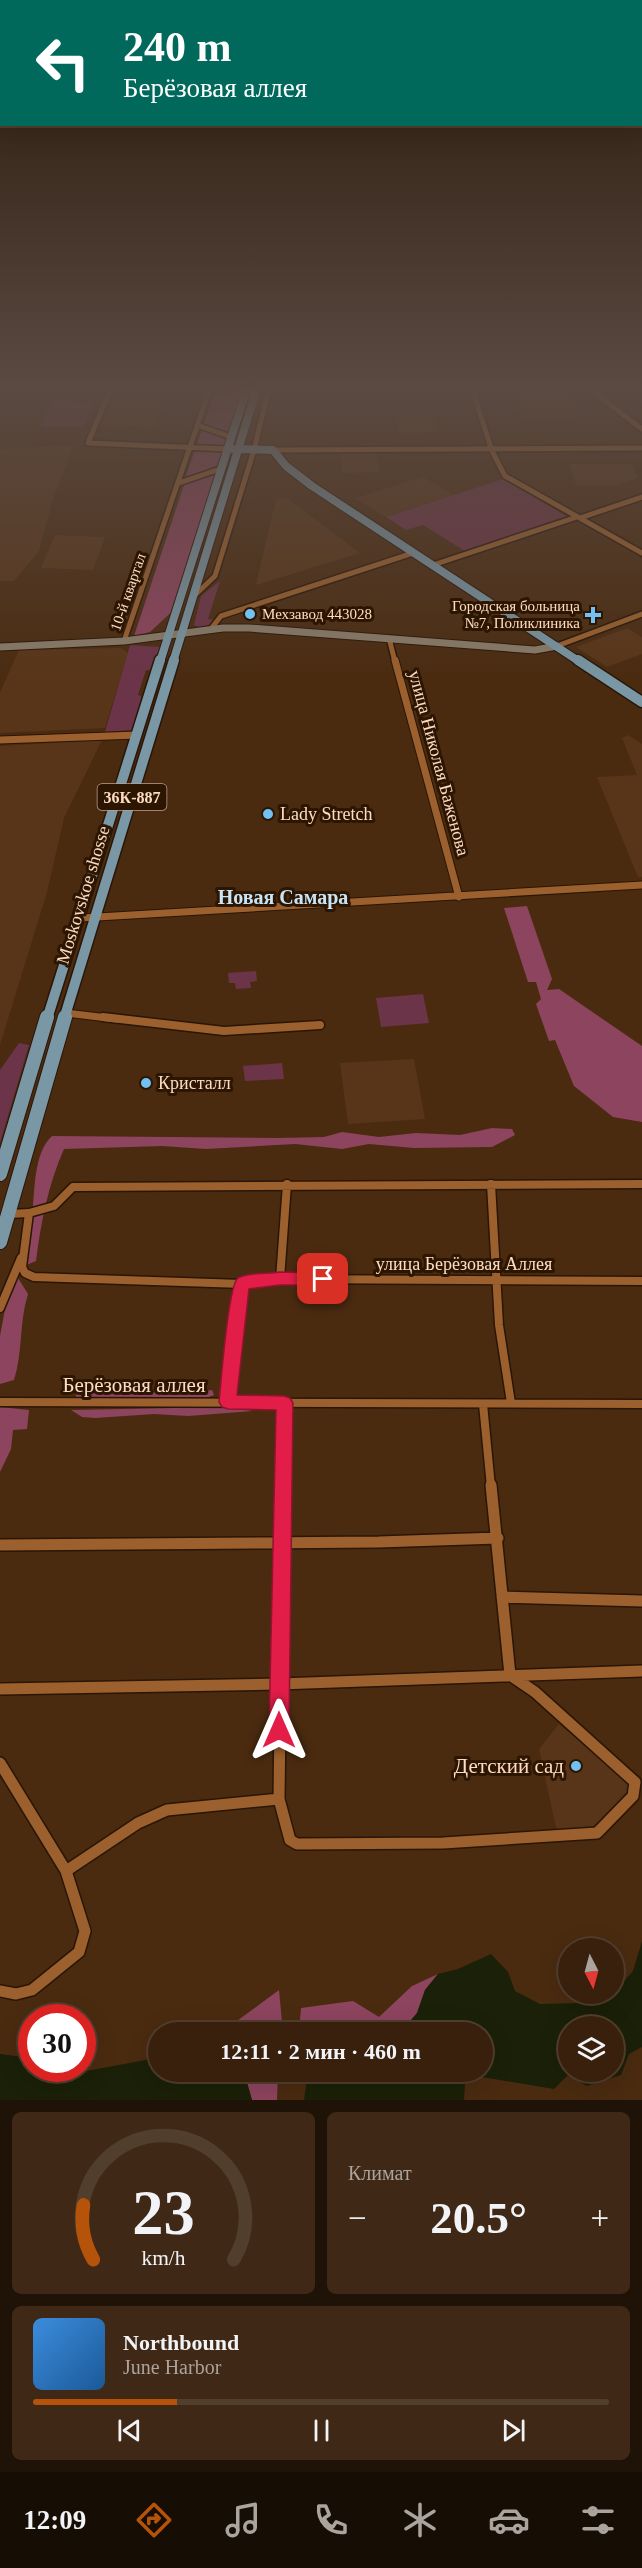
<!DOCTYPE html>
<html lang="ru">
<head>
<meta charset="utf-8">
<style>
	body { margin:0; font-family:"Times New Roman",serif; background:#3f2815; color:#f1f3f6; height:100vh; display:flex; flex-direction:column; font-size:22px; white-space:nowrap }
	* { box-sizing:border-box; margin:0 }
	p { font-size:20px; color:#aba39d }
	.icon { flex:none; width:33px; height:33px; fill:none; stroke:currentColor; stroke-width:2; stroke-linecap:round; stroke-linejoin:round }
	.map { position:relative; height:2100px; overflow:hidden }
	.panel { display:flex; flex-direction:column; gap:12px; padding:12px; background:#1f1207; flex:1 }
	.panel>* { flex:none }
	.banner { position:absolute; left:0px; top:0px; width:642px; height:126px; box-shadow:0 6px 24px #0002,0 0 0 2px #523e2d; background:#00695c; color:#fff; overflow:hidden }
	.needle { width:39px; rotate:174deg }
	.controls { position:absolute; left:558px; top:1938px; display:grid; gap:12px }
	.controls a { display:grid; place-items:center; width:66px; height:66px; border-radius:50%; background:#38200c; box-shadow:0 6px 24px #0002,0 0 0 2px #523e2d; font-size:30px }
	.speed { position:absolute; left:18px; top:2004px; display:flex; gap:12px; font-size:30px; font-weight:700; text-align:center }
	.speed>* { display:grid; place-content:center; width:78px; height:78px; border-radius:50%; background:#38200c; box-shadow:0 6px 24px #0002,0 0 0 2px #523e2d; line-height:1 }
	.speed .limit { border:9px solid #d22; background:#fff; color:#111 }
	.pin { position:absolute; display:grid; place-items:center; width:51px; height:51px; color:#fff; margin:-26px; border-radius:12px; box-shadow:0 3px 9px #0006 }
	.me { position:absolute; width:66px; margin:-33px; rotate:0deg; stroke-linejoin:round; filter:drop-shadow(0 0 4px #0008) }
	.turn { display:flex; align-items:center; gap:21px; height:126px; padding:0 24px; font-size:27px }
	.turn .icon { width:78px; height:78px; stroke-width:2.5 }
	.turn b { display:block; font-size:42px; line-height:51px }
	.big { font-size:45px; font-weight:700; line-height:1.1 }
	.panel .widget { flex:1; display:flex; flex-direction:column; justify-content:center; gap:9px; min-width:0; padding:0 21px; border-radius:9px; background:#3f2815 }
	.panel .dial { align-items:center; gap:0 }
	.dial svg { height:156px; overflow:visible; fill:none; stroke:#523e2d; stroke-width:7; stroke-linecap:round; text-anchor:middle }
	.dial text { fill:#f1f3f6; stroke:none }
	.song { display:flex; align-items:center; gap:18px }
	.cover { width:72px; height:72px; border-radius:9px; background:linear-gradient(135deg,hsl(210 70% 55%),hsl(210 70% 35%)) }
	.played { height:6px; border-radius:3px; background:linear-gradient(90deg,#b45309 25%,#523e2d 25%) }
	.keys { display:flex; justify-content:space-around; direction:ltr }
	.heat { display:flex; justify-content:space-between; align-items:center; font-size:33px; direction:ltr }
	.panel .tiles { flex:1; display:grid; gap:12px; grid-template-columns:1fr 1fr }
	.widget:last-child { grid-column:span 2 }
	.trip { position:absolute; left:148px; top:2022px; width:345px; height:60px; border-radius:30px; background:#38200c; box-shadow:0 6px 24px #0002,0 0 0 2px #523e2d; font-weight:700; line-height:60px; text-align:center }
	.tabs { display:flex; height:96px; justify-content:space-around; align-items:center; background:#160d05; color:#aba39d }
	.tabs .icon { width:42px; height:42px }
	.tabs .on { color:#b45309 }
	.tabs b { font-size:27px; color:#f1f3f6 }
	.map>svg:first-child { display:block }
	.built { fill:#583518 }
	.green { fill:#6c3448 }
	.forest { fill:#8d445e }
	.water { fill:#1b2008; fill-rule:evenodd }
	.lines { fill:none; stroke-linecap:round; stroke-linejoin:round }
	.street-far3-casing { stroke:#291607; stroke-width:8 }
	.street-far2-casing { stroke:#291607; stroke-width:9 }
	.street-far1-casing { stroke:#291607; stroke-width:11 }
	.street-casing { stroke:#291607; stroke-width:14 }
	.secondary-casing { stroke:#291607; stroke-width:9 }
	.primary-far2-casing { stroke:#291607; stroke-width:10 }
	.primary-far1-casing { stroke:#291607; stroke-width:13 }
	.primary-casing { stroke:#291607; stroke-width:16 }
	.street-far3 { stroke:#9b602d; stroke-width:5 }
	.street-far2 { stroke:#9b602d; stroke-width:7 }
	.street-far1 { stroke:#9b602d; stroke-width:8 }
	.street { stroke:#9b602d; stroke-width:11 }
	.secondary { stroke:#8a7c69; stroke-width:7 }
	.primary-far2 { stroke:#7997a5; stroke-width:8 }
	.primary-far1 { stroke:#7997a5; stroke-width:10 }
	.primary { stroke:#7997a5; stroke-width:14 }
	.route { fill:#e11d48; stroke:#92132f; stroke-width:1.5 }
	.poi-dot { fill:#72c1f5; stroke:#2c1501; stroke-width:2 }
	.labels { text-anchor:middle; stroke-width:6; stroke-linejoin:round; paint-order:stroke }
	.far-street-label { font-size:15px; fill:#fedcc3; stroke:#2c1501 }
	.far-poi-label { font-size:15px; fill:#fedcc3; stroke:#2c1501; text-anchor:end }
	.shield { fill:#2c1501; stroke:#bfa089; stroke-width:1.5 }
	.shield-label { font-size:16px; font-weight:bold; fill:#fedcc3 }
	.street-label { font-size:18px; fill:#fedcc3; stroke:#2c1501 }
	.poi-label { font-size:18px; fill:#fedcc3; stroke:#2c1501; text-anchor:start }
	.neighbourhood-label { font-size:20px; font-weight:bold; fill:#c8e4f7; stroke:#2c1501 }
	.near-street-label { font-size:21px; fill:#fedcc3; stroke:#2c1501 }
	.near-poi-label { font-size:21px; fill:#fedcc3; stroke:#2c1501; text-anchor:end }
</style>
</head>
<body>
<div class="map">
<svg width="642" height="2100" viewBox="0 0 642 2100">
	<rect width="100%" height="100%" fill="#4a2b10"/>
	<path class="built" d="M515 393H572L578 417H520Z
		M113 401 165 403 156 427 102 425Z
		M397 418H434L436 432 399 433Z
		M74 445 52 502 39 551 14 581H0V449Z
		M341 453H377L379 472 342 473Z
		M569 464H632L638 478 618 485H576Z
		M423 477 453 495 385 517 355 498Z
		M287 498 360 553 256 585 276 499Z
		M55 535 105 537 93 570 41 568Z
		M627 628 642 637V654L607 667 576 647Z
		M121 648 128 653 105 728 0 733V692L19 650Z
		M628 735 642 744V877H638L597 777 637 775 622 738Z
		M102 740 64 818 47 892 0 1045V746Z
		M414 1059 425 1119 348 1124 340 1063Z
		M559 1724 632 1784 621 1807 602 1825 557 1832 539 1749Z"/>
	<path class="green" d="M53 401 94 403 83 427 41 426Z
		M503 479 566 516 465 551 423 525 406 530 386 517Z
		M220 581 208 619 217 620 214 624 199 627 194 625 201 596Z
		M130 645 160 647 150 670H146L138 695 141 696V705L132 730 105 732Z
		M256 971 257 981 250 982 251 988 236 989 235 983H229L228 973Z
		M423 994 429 1023 381 1027 376 998Z
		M19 1043 29 1045 0 1143V1070Z
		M282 1063 284 1079 245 1081 243 1066Z"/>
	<path class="forest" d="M216 389H242L221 467 185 479Z
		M220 473 179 605 150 632 134 636 185 482Z
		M527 906 552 979 547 990 559 989 642 1046V1122L613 1117 574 1086 555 1040 549 1041 536 1004 541 999 536 982H528L504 908Z
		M492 1128 512 1129 515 1135 492 1147 414 1148 369 1144 342 1149 295 1144 206 1149 162 1146 64 1149C48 1185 41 1222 36 1261L24 1266 19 1256C23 1243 30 1229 32 1216 35 1193 33 1153 52 1136L278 1138 324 1137 342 1132 379 1137 416 1133 460 1135Z
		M18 1278 28 1294C19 1322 23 1352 14 1380L0 1384V1336L10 1282Z
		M76 1390 188 1393 212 1390 214 1395 206 1398H76Z
		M0 1407 29 1410 27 1429 13 1430 11 1449 0 1472Z
		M225 1407 253 1411 188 1416 154 1414 95 1418 82 1417 71 1410Z
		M438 1974 425 1990 417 2013 401 2032H299L301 2008 353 2001 379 2017 412 1986Z
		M279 1990 282 2022 279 2032H222Z
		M244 2072H278L277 2100H252Z"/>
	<path class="water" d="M642 1941V2047L629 2054 621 2075 587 2086 568 2075 554 2089 482 2077 465 2083 464 2100H304L308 2072H483V2032H401L417 2013 425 1990 438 1974 458 1969 491 1954 508 1972 515 1991 540 2004 580 2003 611 1996 633 1971ZM568 2026H614V2072H568Z
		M0 2054 31 2058 32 2068 62 2069 76 2073 156 2058 159 2059V2072H244L252 2100H0Z"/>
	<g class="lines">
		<defs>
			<path id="street-far3" d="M111 388 88 443 228 449
				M382 388 588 389
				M472 388 492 451 505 476 642 553
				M588 388 642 429
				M197 425 231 437
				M273 450 642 448
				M179 483 220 469
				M580 518 642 497
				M433 565 577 517
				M194 596 215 576 254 450 269 388
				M210 630 221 616 413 553
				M389 638 395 662
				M124 641 210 388
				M557 646 642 614"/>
			<path id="street-far2" d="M395 660 459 897
				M0 740 137 735
				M80 918 642 885
				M66 1013 116 1019"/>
			<path id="street-far1" d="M103 1017 224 1031 320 1025
				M491 1184 499 1325 511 1403
				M29 1213 54 1206 73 1187 642 1184
				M9 1214 29 1213 22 1267 25 1273 34 1277 242 1284 280 1279 642 1281
				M280 1279 287 1184
				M0 1308 21 1258
				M0 1402 642 1404
				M227 1402 238 1295 242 1284
				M483 1404 491 1487
				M283 1487 284 1403"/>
			<path id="street" d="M283 1485 279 1799 290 1840 297 1844 443 1843 597 1833 633 1796 635 1782 535 1692 510 1675 491 1485
				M0 1545 379 1542 498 1538
				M502 1597 642 1601
				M0 1689 279 1684 642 1671
				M0 1763 66 1871 85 1931 79 1952 32 1990 16 1994 0 1991
				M66 1871 138 1823 167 1810 279 1799"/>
			<path id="secondary" d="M0 647 124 641 223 628H249L535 650 557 646"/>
			<path id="primary-far2" d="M233 449 273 450 286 466 312 486 580 662
				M160 662 247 388
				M173 662 257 388"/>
			<path id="primary-far1" d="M578 660 642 702
				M47 1019 160 660
				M64 1019 174 660"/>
			<path id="primary" d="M0 1174 47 1017
				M0 1242 65 1017"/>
		</defs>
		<use href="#street-far3" class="street-far3-casing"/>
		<use href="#street-far2" class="street-far2-casing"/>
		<use href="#street-far1" class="street-far1-casing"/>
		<use href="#street" class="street-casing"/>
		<use href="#secondary" class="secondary-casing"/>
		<use href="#primary-far2" class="primary-far2-casing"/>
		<use href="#primary-far1" class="primary-far1-casing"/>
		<use href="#primary" class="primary-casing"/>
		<use href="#street-far3" class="street-far3"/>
		<use href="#street-far2" class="street-far2"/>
		<use href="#street-far1" class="street-far1"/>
		<use href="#street" class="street"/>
		<use href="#secondary" class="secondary"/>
		<use href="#primary-far2" class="primary-far2"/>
		<use href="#primary-far1" class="primary-far1"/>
		<use href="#primary" class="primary"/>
	</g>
	<linearGradient id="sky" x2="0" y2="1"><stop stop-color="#291809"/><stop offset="0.57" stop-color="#5a4a42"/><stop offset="1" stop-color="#5a4a42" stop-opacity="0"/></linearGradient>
	<rect width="642" height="682" fill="url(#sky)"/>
	<path class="route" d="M280 1272 323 1273 331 1279 323 1285H280L249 1289 237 1395 284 1396 290 1398 293 1403 289 1730 286 1737 279 1739 272 1737 269 1730 276 1410 228 1409 222 1407 219 1402C221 1384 228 1285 238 1278 248 1272 269 1274 280 1272Z"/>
	<g class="poi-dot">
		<circle cx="250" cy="614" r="6"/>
		<path d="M590 606h6v6h6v6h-6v6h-6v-6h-6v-6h6z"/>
		<circle cx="268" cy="814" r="6"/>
		<circle cx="146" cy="1083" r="6"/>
		<circle cx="576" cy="1766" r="6"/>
	</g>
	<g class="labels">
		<g class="far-street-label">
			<text transform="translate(128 592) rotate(-71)" y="5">10-й квартал</text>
		</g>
		<g class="far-poi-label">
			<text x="580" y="611">Городская больница<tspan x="580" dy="17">№7, Поликлиника</tspan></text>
			<text x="262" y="619" text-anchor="start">Мехзавод 443028</text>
		</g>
		<rect class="shield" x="97.5" y="784" width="69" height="26" rx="4.5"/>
		<g class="shield-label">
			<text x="132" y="803">36К-887</text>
		</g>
		<g class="street-label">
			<text transform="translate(439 763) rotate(75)" y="6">улица Николая Баженова</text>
			<text transform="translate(83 895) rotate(-73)" y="6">Moskovskoe shosse</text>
			<text x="464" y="1270">улица Берёзовая Аллея</text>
		</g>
		<g class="poi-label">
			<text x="280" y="820">Lady Stretch</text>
			<text x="158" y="1089">Кристалл</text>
		</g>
		<g class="neighbourhood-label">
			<text x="283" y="904">Новая Самара</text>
		</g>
		<g class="near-street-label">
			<text x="134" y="1392">Берёзовая аллея</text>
		</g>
		<g class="near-poi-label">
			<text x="564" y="1773">Детский сад</text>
		</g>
	</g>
</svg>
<div class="controls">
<a><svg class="needle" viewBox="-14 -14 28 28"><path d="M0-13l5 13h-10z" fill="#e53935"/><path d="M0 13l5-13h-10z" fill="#aba39d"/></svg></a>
<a><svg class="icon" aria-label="layers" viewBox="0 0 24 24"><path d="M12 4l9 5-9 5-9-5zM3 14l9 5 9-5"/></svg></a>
</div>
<div class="speed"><div class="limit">30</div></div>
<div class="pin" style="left:323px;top:1279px;background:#d93025"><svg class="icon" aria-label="arrive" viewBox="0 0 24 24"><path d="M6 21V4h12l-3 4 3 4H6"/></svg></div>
<svg class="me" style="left:279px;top:1730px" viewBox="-20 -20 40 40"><path d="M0-17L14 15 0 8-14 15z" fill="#e11d48" stroke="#fff" stroke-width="4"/></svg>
<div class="trip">12:11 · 2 мин · 460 m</div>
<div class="banner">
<div class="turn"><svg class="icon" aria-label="left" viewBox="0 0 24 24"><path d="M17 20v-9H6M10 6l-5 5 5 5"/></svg><div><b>240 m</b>Берёзовая аллея</div></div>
</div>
</div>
<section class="panel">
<div class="tiles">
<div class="widget dial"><svg viewBox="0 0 100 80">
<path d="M14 69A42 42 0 1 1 86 69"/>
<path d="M14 69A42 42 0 0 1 9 41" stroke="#b45309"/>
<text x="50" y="56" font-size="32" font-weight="700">23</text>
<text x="50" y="72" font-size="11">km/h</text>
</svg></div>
<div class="widget"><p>Климат</p>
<div class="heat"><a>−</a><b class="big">20.5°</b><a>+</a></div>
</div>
<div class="widget">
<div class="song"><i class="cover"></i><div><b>Northbound</b><p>June Harbor</p></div></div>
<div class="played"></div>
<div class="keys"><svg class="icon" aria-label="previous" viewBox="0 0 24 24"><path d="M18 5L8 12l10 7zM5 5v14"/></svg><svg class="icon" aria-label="pause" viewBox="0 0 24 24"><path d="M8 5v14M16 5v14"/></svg><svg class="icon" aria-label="next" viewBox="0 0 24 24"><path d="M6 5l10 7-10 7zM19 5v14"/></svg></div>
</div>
</div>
</section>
<nav class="tabs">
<b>12:09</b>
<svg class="icon on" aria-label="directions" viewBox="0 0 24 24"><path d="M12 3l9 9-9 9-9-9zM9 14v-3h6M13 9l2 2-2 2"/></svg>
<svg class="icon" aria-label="music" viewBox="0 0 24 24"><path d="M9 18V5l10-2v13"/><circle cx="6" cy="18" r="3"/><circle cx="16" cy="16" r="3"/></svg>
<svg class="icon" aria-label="phone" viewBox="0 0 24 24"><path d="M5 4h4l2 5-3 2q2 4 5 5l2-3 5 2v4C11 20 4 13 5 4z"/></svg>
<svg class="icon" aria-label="climate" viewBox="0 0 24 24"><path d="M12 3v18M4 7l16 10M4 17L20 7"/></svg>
<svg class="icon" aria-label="car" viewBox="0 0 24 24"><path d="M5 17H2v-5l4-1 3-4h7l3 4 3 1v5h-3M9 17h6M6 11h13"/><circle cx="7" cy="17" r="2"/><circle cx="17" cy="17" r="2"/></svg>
<svg class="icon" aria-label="filters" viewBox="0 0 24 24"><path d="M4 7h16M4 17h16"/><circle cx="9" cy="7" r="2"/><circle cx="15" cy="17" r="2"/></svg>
</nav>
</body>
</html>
